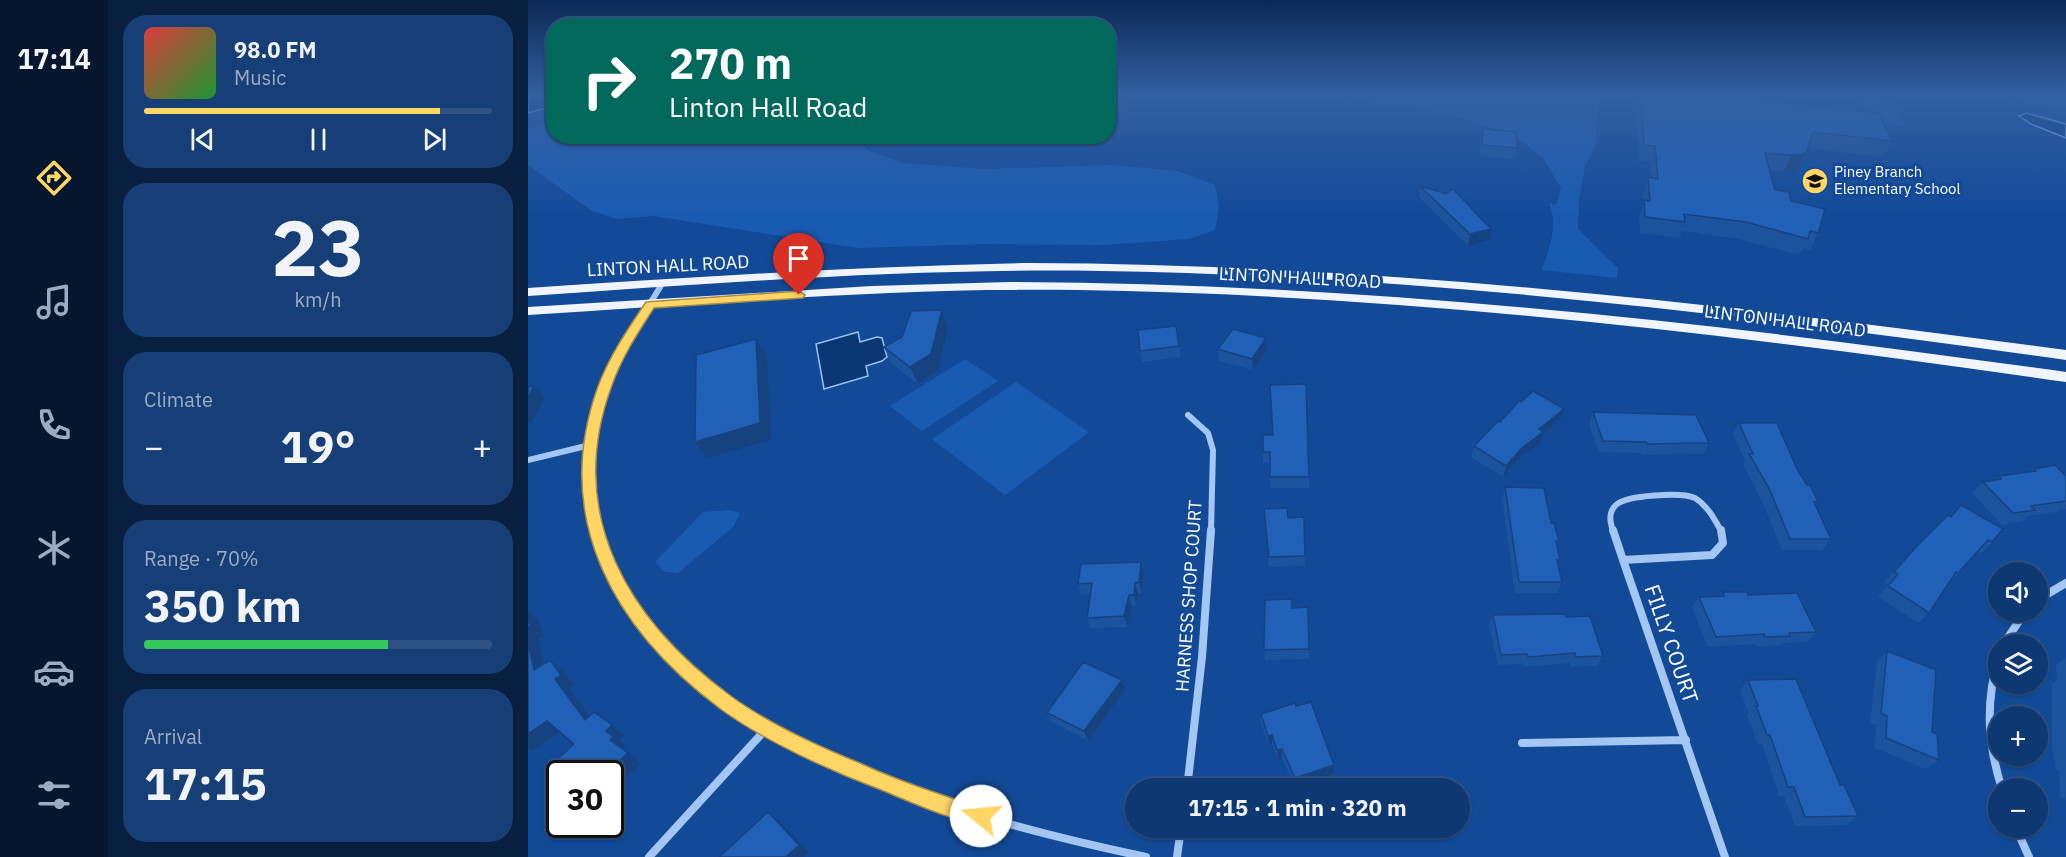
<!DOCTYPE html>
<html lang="en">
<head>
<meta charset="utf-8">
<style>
	body { margin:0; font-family:"IBM Plex Sans",sans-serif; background:#173f77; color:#f1f3f6; height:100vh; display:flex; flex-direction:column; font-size:22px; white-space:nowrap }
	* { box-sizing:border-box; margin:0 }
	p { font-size:20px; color:#9bacc4 }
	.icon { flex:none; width:33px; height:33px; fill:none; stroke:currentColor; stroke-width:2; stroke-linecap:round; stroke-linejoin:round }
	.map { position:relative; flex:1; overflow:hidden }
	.side { display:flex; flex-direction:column; gap:15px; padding:15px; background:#081f3f; width:420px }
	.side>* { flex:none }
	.banner { position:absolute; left:18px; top:18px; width:570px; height:126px; border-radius:24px; box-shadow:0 2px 4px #0004,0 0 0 2px #2e5284; background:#00695c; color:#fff; overflow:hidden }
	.controls { position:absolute; left:1460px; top:562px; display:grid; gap:12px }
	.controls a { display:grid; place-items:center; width:60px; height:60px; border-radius:50%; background:#0e3872; box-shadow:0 2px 4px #0004,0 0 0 2px #2e5284; font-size:30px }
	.speed { position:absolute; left:18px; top:760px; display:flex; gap:12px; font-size:30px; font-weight:700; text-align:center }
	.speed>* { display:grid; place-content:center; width:78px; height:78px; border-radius:50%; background:#0e3872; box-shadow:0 2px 4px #0004,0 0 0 2px #2e5284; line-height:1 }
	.speed .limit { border:3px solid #111; border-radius:9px; background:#fff; color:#111 }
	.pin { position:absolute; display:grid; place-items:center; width:51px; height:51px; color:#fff; margin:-62px -26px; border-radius:50% 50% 50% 0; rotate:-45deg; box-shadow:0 0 6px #0007 }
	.pin .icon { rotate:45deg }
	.me { position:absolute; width:66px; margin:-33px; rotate:287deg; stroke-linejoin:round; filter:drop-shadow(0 0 4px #0008) }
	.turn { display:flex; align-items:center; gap:21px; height:126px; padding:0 24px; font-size:27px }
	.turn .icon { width:78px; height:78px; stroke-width:2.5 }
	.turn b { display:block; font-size:42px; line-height:51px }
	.big { font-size:45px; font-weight:700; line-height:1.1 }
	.side .card { flex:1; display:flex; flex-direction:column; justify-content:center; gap:9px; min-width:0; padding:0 21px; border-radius:24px; background:#173f77 }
	.side .dial { align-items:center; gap:0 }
	.dial b { font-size:78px; line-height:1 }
	.song { display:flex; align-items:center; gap:18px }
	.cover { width:72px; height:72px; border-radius:9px; background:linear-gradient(135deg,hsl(0 70% 55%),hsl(130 70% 35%)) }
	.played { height:6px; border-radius:3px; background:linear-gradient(90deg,#ffd666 85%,#2e5284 85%) }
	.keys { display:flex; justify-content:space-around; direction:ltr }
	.heat { display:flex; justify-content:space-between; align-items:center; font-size:33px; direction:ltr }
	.charge { height:9px; border-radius:4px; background:linear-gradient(90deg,#34c759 70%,#2e5284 0) }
	.trip { position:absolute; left:597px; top:778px; width:345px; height:60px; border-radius:30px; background:#0e3872; box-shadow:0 2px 4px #0004,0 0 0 2px #2e5284; font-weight:700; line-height:60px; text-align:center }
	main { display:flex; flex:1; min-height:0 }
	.menu { display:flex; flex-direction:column; width:108px; justify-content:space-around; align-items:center; background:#06162e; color:#9bacc4 }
	.menu .icon { width:42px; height:42px }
	.menu .current { color:#ffd666 }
	.menu b { font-size:27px; color:#f1f3f6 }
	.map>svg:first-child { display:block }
	.green { fill:#1a5bb2 }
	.water { fill:#0b3674; stroke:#95c1f6; stroke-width:1.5 }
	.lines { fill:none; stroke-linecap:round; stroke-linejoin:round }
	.street-far1 { stroke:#a4c6f3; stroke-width:6 }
	.street { stroke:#a4c6f3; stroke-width:8 }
	.primary { fill:#f0f5ff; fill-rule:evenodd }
	.wall { fill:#1c539d }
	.shaded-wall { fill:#164380 }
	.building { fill:#2060b7; stroke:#164380; stroke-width:1.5 }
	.route { fill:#ffd666; stroke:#a68b42; stroke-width:1.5 }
	.labels { text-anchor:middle; stroke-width:6; stroke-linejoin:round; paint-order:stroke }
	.far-poi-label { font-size:15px; fill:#fff; stroke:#124a98; text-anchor:start }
	.street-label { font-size:18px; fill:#fff; stroke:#124a98 }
	.near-street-label { font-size:21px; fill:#fff; stroke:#124a98 }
</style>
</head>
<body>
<main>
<nav class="menu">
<b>17:14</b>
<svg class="icon current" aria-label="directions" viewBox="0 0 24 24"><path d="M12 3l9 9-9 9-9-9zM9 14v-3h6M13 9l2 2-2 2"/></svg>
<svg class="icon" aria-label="music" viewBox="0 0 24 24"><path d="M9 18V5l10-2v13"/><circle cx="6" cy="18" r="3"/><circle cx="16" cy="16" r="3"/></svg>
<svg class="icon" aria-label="phone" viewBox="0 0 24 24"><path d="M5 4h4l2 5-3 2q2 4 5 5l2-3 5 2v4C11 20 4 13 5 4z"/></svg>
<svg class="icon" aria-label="climate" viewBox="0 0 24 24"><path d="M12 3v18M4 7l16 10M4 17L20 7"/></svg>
<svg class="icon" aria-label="car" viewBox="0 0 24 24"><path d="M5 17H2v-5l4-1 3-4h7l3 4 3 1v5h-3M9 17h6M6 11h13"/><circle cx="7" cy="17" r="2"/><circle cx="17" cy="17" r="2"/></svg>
<svg class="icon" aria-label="filters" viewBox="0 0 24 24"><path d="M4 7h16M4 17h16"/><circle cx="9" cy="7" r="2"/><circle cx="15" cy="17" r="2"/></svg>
</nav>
<section class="side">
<div class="card">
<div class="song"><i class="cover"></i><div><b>98.0 FM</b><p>Music</p></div></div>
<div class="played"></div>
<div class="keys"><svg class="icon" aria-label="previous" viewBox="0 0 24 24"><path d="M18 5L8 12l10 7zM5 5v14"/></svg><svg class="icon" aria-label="pause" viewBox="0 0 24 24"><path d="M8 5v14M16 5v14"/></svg><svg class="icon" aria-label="next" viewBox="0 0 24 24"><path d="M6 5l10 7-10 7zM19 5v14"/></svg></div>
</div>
<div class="card dial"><b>23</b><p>km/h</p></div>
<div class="card"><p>Climate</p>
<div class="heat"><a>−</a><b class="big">19°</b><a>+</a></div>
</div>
<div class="card"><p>Range · 70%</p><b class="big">350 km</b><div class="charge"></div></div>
<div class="card"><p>Arrival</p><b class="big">17:15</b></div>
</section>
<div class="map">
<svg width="1538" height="857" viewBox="0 0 1538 857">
	<rect width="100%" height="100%" fill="#124a98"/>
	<path class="green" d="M813 96H1071L1067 147 1057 166 1051 200 1050 229 1090 268 1089 278 1014 270C1021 248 1031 225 1021 203L1028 205 1033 188 1015 158 987 136 934 118 894 108 813 99Z
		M1467 96H1538V110Z
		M1331 98 1364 101 1376 126 1342 122Z
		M25 119 26 136 328 137 339 150 375 163 457 169 584 165 650 171 687 185 691 206 687 230 660 239 576 245 455 244 331 248 125 216 89 219 64 211 0 165V128Z
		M437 359 470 381 394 431 362 406Z
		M488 382 561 432 477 495 404 439Z
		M202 510 212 513 206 526 150 573 137 572 127 562 175 512Z"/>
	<path class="water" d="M0 96H25V106L0 113Z
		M1498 113 1538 124V138L1503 124 1491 116Z
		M330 332 332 342 349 337 354 338 359 357 354 361 338 366 340 376 296 389 288 344Z"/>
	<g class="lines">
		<path class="street-far1" d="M660 415 680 433 685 450 683 531
			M0 460 62 445
			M69 531C43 435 85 363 134 284
			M1085 531C1082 522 1080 512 1088 505 1098 495 1154 492 1167 498 1179 505 1187 520 1193 531"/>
		<path class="street" d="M68 530C125 738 434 818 618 857
			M1085 530 1095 560
			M1095 560 1197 857
			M1095 560 1184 555 1195 543 1193 530
			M1509 600 1538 583
			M1475 645 1497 612
			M1470 660C1457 704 1460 745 1474 789
			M994 743 1158 740
			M659 789 674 657 683 530
			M1488 828 1501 857
			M121 857 239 728
			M649 857 653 828"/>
		<path class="primary" d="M501 263C849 264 1194 304 1538 350V360C1218 315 897 276 573 271 382 268 191 283 0 296V288C167 277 334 266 501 263Z
			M481 282C836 283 1188 323 1538 372V382C1211 335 881 295 550 290 366 287 183 304 0 315V307L344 286Z"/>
	</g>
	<path class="wall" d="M1110 96H1193L1364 141 1355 157 1280 148 1271 167 1268 170 1256 171 1242 170 1247 190 1263 201 1290 233 1282 250 1275 248 1271 255 1210 239 1154 231 1151 238 1112 233 1111 216 1115 203V194L1120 177 1123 178 1122 162 1111 161 1108 103Z
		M955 129 989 148 986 159 952 156Z
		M892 186 961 240 940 246 891 197Z
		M414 310 420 327 410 371 390 384 364 364 356 347 374 337Z
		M648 326 653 357 614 362 612 351Z
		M738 338 739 350 725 370 691 361 690 349Z
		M1065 412 1181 443 1175 454 1114 455 1113 453 1071 452 1061 424Z
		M1032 420 1014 435 1012 443 990 460 975 477 943 457 946 446 972 422Z
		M1211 423 1269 469 1290 502 1288 506 1303 539 1294 550H1254L1233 499 1215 465 1217 461 1205 434Z
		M735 435 781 477V488H742V463H735Z
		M1506 469 1538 476V509L1531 510 1529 512 1500 516 1495 521 1474 525 1444 493 1455 482 1467 480 1471 476 1502 472Z
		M977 487 1023 523 1031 541 1029 546 1032 560 1030 565 1034 582 1030 593H987L974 499Z
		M1433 505 1464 542 1453 553 1450 552 1421 583 1401 613 1390 623 1350 597 1360 585 1356 582 1388 547 1422 517Z
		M736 509 760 518 777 556V566L741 567Z
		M616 573 614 593H610L609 606H604L599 627 563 628 559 618 563 594 553 595 550 584Z
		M1195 592 1220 595 1288 632 1279 642 1256 643 1253 646 1229 647 1228 644 1180 647 1164 607 1171 597 1193 596Z
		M764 608 781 649V659L737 660 736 650Z
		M965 615 1038 617 1075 656 1069 666 1043 667 1042 663 996 667 995 664 970 665 961 626Z
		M1359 651 1404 732 1411 760 1398 769 1347 748 1348 725 1342 723 1349 661Z
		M1538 658V800L1532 797 1531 770 1528 769 1524 747V683L1529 680 1528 665Z
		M1220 680 1312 785 1330 816 1318 825 1267 826 1256 796H1251L1234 744H1230L1219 716 1221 714 1212 690Z
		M597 690 560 741 524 722 519 713Z
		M768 706 806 765V774L767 787 754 758 750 759 744 744 741 745 733 724V714Z"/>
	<path class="shaded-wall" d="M1279 151 1271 167 1268 170 1256 171 1263 155Z
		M963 229 961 240 940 246 942 234Z
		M414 310 420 327 410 371 390 384 382 367Z
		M738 338 739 350 725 370 724 359Z
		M228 339 239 356 243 440 180 458 167 442Z
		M6 386 17 398 4 422 0 423V398Z
		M1036 409 1032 420 1014 435 1012 443 990 460 975 477 978 466 1011 429Z
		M613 562 616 573 614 593 611 582Z
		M607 583 610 593 609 606 606 595Z
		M601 595 604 606 599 627 596 616Z
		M0 611 10 619 16 636 10 639 20 680 6 670 0 642Z
		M22 660 35 670 46 685 41 689 71 729 57 720 27 679Z
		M594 680 597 690 560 741 556 731Z
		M66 712 97 735 91 740 98 746 95 749 113 763 82 791V774H77L82 740Z
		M19 721 33 731 5 751 0 748V734Z
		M744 735V744L741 745 740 736Z
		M754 749V758L750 759 749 750Z
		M806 765V774L767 787V778Z
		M240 812 251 821 281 853 277 857H258Z"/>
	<path class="building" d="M1113 96H1193L1351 113 1364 141 1285 132 1279 151 1275 154 1263 155 1237 153 1247 190 1261 192 1263 201 1297 209 1290 233 1282 231 1280 239 1218 222 1156 214 1157 222 1117 217 1116 200 1122 201 1120 177 1130 179 1127 146 1116 145Z
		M955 129 988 132 989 148 954 145Z
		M892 186 918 194 925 189 963 229 942 234Z
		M414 310 403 354 382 367 356 347 374 337 383 311Z
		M648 326 651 346 612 351 610 330Z
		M705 329 738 338 724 359 690 349Z
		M228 339 232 423 167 442 168 355Z
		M778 384 781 477H742V452H735V435H745L742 385Z
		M6 386 0 398V387Z
		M1005 391 1036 409 1011 429 1015 432 994 448 978 466 946 446 970 421 972 422 991 401 993 402Z
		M1065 412 1168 415 1181 443 1119 444 1118 442 1075 441Z
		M1211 423H1249L1269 469 1279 485H1282L1290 502H1286L1303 539H1262L1241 488 1221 454H1225Z
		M1527 465 1538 476V501L1503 506 1507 510 1485 513 1455 482 1473 479 1471 476 1508 471 1506 469Z
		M977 487 1016 488 1023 523H1026L1031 541H1028L1032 560H1029L1034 582H991Z
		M1433 505 1475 529 1464 542 1460 540 1430 573 1428 572 1401 613 1360 586 1370 574 1366 572 1388 547 1420 515 1423 517Z
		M759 508 760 518 776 517 777 556 741 557 736 509Z
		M613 562 611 582 607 583 606 595H601L596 616 559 618 564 583 550 584 553 564Z
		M1195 592H1219L1220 595 1269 593 1288 632 1261 633 1262 636 1237 637 1236 634 1188 637 1171 597 1196 596Z
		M764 599V608L780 607 781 649 736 650 737 600Z
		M1037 614 1038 617 1062 616 1075 656 1048 657 1047 653 1000 657 999 654 973 655 965 615Z
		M0 617 3 626 0 627Z
		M0 642 6 670 22 660 33 675 27 679 57 720 66 712 84 725 78 731 85 737 82 740 100 753 77 774H38L25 763 46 744 19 721 0 734Z
		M1359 651 1408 670 1404 732 1409 734 1411 760 1358 738 1359 716 1353 713Z
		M555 662 594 680 556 731 519 713Z
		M1268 679 1312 785H1316L1330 816 1277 817 1266 787H1260L1242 735H1239L1228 706H1230L1220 680Z
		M783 702 806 765 767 778 754 749 749 750 744 735 740 736 733 714 767 703 768 706Z
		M240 812 271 845 258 857H191Z"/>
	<linearGradient id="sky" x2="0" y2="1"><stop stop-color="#0a2954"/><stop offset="0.44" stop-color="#3360a2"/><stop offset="1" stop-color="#3360a2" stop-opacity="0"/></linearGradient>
	<rect width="1538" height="216" fill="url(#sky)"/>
	<path class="route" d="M271 291 277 295 275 298 126 308C109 334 93 359 83 388 37 516 101 621 203 696 240 723 290 746 332 763 358 775 385 785 412 794 428 800 444 803 460 809L462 816 460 823C443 830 373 798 353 790 302 771 234 740 191 708 87 630 23 520 69 389 80 358 99 330 118 302Z"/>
	<defs>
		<symbol id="school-disc" viewBox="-11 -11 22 22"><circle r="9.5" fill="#ffd666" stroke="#124a98"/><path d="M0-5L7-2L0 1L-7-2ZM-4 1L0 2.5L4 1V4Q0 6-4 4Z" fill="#111"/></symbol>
	</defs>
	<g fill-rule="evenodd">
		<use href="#school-disc" x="1272" y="166" width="30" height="30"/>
	</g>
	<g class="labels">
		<g class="far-poi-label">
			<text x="1306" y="177">Piney Branch<tspan x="1306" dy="17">Elementary School</tspan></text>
		</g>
		<g class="street-label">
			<text transform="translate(140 266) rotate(-3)" y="6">LINTON HALL ROAD</text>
			<text transform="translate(772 278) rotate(3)" y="6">LINTON HALL ROAD</text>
			<text transform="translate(1257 321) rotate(7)" y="6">LINTON HALL ROAD</text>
			<text transform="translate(661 596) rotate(-86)" y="6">HARNESS SHOP COURT</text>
		</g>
		<g class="near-street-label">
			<text transform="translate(1143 644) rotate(71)" y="7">FILLY COURT</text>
		</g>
	</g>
</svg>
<div class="controls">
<a><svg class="icon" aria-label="sound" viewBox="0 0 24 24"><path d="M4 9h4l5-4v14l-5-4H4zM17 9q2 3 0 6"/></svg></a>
<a><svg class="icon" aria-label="layers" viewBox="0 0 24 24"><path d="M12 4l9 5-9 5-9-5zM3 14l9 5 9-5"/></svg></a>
<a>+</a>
<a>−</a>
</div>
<div class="speed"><div class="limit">30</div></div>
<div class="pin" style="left:271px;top:295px;background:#d93025"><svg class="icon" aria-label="arrive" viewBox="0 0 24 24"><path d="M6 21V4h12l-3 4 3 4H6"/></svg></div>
<svg class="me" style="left:453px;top:816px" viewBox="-20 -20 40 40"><circle r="19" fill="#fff"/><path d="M0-13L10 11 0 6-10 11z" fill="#ffd666"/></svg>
<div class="trip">17:15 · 1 min · 320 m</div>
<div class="banner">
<div class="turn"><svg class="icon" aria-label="right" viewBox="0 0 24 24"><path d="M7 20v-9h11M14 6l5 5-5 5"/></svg><div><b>270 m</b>Linton Hall Road</div></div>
</div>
</div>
</main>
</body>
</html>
